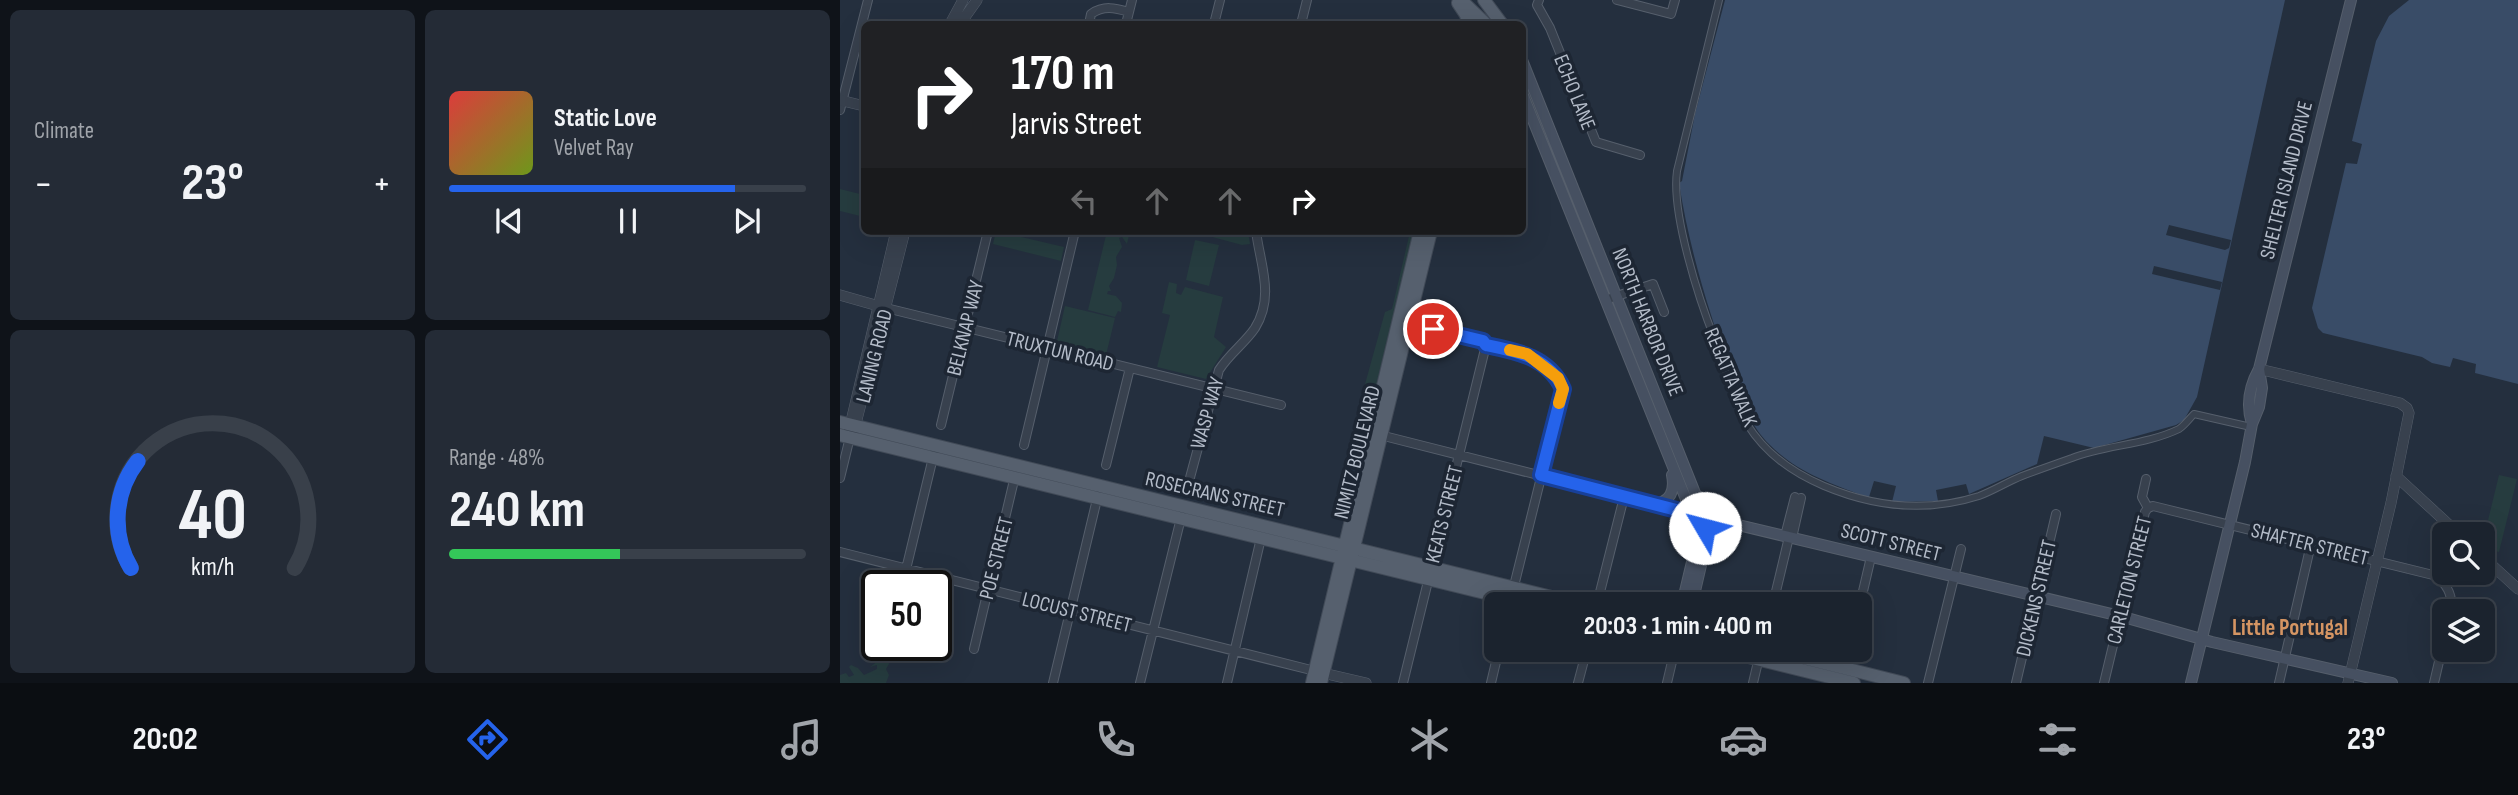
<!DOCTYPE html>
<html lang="en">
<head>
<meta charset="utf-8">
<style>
	body { margin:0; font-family:"Sofia Sans Condensed",sans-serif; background:#242b36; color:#f1f3f6; height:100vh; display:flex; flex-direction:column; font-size:26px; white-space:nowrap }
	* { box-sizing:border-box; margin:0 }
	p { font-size:23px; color:#a0a4aa }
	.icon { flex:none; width:38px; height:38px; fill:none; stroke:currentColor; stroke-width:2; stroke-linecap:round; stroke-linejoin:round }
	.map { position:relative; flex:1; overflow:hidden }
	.details { display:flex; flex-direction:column; gap:10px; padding:10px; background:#0f1319; width:840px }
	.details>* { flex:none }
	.banner { position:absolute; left:21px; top:21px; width:665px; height:214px; border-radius:10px; box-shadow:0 7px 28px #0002,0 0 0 2px #39404a; background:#202124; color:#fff; overflow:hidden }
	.fabs { position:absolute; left:1592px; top:522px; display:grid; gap:14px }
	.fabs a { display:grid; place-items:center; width:63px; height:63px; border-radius:10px; background:#1b232e; box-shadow:0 7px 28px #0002,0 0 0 2px #39404a; font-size:35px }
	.speed { position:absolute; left:21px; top:570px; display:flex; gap:14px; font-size:35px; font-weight:700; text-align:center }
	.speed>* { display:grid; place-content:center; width:91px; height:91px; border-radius:50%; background:#1b232e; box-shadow:0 7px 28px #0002,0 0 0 2px #39404a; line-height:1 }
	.speed .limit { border:4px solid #111; border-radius:10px; background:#fff; color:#111 }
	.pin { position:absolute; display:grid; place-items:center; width:60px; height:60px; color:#fff; margin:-30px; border:4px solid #fff; border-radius:50%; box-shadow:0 2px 7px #0007 }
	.me { position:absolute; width:77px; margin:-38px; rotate:307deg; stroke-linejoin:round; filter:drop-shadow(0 0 5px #0008) }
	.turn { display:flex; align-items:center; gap:24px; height:147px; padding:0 35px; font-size:32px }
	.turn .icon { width:91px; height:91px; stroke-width:2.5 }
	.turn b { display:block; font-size:49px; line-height:60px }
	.lanes { display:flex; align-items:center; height:66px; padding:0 35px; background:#0003; justify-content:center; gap:35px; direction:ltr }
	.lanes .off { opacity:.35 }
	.big { font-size:52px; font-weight:700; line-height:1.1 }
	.details .widget { flex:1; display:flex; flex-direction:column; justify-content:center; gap:10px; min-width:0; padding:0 24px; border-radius:10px; background:#242b36 }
	.details .dial { align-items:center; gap:0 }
	.dial svg { height:182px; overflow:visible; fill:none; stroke:#39404a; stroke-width:7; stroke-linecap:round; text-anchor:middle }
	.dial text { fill:#f1f3f6; stroke:none }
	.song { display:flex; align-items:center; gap:21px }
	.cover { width:84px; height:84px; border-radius:10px; background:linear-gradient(135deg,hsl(0 70% 55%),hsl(80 70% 35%)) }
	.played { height:7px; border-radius:4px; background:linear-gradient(90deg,#2563eb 80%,#39404a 80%) }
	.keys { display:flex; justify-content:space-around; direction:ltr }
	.heat { display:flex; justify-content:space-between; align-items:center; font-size:38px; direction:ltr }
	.charge { height:10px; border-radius:5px; background:linear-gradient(90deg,#34c759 48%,#39404a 0) }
	.details .tiles { flex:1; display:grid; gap:10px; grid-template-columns:repeat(2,1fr) }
	.trip { position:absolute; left:644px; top:592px; width:388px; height:70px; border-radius:10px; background:#1b232e; box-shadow:0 7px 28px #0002,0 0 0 2px #39404a; font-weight:700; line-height:70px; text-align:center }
	.menu { display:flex; height:112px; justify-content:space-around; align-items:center; background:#0b0e12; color:#a0a4aa }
	.menu .icon { width:49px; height:49px }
	.menu .active { color:#2563eb }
	.menu b { font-size:32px; color:#f1f3f6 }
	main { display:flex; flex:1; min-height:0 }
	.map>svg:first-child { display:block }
	.green { fill:#263c3f }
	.water { fill:#394c67 }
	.pier { fill:#242f3e }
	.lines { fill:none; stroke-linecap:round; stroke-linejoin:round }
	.pedestrian-casing { stroke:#565f6c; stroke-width:8 }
	.minor-casing { stroke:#565f6c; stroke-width:10 }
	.tertiary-casing { stroke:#565f6c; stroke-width:11 }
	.secondary-casing { stroke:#565f6c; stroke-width:12 }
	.primary-casing { stroke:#414a57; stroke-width:14 }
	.pedestrian { stroke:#38414e; stroke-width:6 }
	.minor { stroke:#38414e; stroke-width:8 }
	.tertiary { stroke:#38414e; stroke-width:10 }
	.secondary { stroke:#465061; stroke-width:10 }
	.primary { stroke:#56606e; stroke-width:12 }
	.route-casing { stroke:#184099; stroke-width:18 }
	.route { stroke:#2563eb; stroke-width:12 }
	.slow { stroke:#f59e0b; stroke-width:12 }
	.labels { text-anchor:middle; stroke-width:7; stroke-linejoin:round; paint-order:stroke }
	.street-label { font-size:21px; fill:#b4bcc9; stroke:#1d2633 }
	.neighbourhood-label { font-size:23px; font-weight:bold; fill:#d59563; stroke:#1d2633 }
</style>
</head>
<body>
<main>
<section class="details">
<div class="tiles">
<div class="widget"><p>Climate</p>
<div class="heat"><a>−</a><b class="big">23°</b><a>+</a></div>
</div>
<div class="widget">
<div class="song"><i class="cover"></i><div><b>Static Love</b><p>Velvet Ray</p></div></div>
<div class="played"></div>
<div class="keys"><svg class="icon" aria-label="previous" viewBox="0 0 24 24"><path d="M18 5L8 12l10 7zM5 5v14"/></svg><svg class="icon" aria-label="pause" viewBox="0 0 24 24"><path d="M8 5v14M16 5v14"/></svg><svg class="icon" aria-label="next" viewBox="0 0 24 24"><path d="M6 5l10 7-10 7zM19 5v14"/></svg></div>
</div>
<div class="widget dial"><svg viewBox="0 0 100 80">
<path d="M14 69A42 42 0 1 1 86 69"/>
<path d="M14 69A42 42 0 0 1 17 22" stroke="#2563eb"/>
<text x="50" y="56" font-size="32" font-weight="700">40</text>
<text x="50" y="72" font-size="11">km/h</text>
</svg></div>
<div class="widget"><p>Range · 48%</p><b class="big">240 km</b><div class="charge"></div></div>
</div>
</section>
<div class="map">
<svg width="1678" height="683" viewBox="0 0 1678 683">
	<rect width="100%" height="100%" fill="#242f3e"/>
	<path class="green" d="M0 189 24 195V217L0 211Z
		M156 231 224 247 221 261 153 244Z
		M267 231H290L287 244 282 237 279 238 282 247 276 257 277 265 274 278 269 286 271 291H268L267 294 276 296 282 303 281 312 278 311 275 317 248 310Z
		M350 231H408L410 244 402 245Z
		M569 236 572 238 533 398 528 415H522L519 418 517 413 545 312 552 309Z
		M355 240 379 245 369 286 346 280Z
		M329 282 337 284 336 293 341 295 345 287 383 297 374 337 386 347 366 379 317 367 330 315 322 313Z
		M225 306 275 318 266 355 218 343 217 341Z
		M1659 475 1677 479 1659 552 1648 549 1643 541Z
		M42 658 48 660 49 664 46 669 49 675 46 683H0V675L6 673 9 677 14 675 9 667 11 665 18 668 24 675 37 669V665L30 667Z"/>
	<path class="water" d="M885 0H1445L1357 397 1344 420 1336 425 1254 448 1204 436 1197 464 1129 494 1126 484 1096 490 1098 501 1052 502 1056 486 1034 481 1029 497 1024 496C991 484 955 471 930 445 909 425 900 396 890 370 868 310 849 247 839 183L842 181 855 114Z
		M1569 0H1678V384L1635 373 1636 364 1613 358 1610 367 1592 363 1582 357 1483 333 1478 328 1472 308 1506 163 1517 164 1522 144 1512 141 1536 41 1549 16Z"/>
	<path class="pier" d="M1329 225 1391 240 1389 248 1385 250 1326 235Z
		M1314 266 1382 282 1380 290 1312 274Z"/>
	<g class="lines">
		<defs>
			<path id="pedestrian" d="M879 0 837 171C831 213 859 300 875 340 884 365 894 403 907 424 925 453 953 473 984 486 1034 507 1086 513 1139 496 1153 491 1167 482 1182 476 1198 470 1215 464 1232 458 1265 445 1306 445 1339 429 1345 425 1349 419 1354 414L1411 427"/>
			<path id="minor" d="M699 0 697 5 710 28 756 142 800 155
				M777 0 831 14 835 0
				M249 24 251 14C264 5 275 8 289 12
				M286 24 292 0
				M374 24 380 0
				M461 24 467 0
				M0 110 28 0
				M765 300 813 284 824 312
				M46 308 441 405
				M564 322 687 354 718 378 723 389 673 590
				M101 425 148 231
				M540 435 852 514
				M184 445 235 231
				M266 465 290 368
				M0 478 10 437
				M1306 479 1302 497 1308 508
				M348 485 379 370C389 354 405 343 415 328 435 296 420 264 416 231
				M1308 508 1313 506 1593 575C1607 583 1613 594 1611 611
				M945 536 955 497
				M952 538 961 498
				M0 552 475 671
				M62 586 96 445
				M757 604 784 497
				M933 604 949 537
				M1020 604 1031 557
				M134 649 175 476
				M1004 670 1009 649
				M213 683 258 495
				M300 683 342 514
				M387 683 421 538
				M563 683 646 345
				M651 683 659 649
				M738 683 747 649
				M827 683 835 649
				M913 683 921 649
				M1088 683 1121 549
				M1176 683 1216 514
				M1264 683 1305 512 1308 508
				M1439 683 1471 544
				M1594 683 1605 636"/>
			<path id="tertiary" d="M110 24 123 0
				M120 24 137 0
				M0 100 24 106
				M0 295 42 307
				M1419 369 1560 403 1567 408 1569 413 1551 503 1508 683
				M9 430 56 231
				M14 431 65 231
				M1556 476 1619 534
				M1643 557 1678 589
				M483 673 526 683"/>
			<path id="secondary" d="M682 60 865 518V548L852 604
				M682 93 852 514V562L842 604
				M1412 424C1406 405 1409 387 1419 369L1511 0
				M858 496 890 520
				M813 504C831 503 835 490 832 475
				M852 514 1280 616 1372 642 1552 683
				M1351 683 1405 462 1412 424 1419 407 1422 388 1419 369"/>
			<path id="primary" d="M621 0 646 24
				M644 0 662 24
				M618 3 626 15 628 24
				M0 422 740 604
				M0 435 690 604
				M876 649 1014 683
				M928 649 1064 683
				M472 683 580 231
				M481 683 591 231"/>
		</defs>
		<use href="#pedestrian" class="pedestrian-casing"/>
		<use href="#minor" class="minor-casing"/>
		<use href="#tertiary" class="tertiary-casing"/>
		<use href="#secondary" class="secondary-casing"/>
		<use href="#primary" class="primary-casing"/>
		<use href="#pedestrian" class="pedestrian"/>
		<use href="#minor" class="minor"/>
		<use href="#tertiary" class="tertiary"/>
		<use href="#secondary" class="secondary"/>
		<use href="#primary" class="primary"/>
	</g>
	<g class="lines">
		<defs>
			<path id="route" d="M593 329 643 341 646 345C676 351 709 357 723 389L701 475 852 514 865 518V528"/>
		</defs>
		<use href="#route" class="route-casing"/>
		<use href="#route" class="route"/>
		<path class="slow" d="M670 350 687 354 718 378 723 389 719 403"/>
	</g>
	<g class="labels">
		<g class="street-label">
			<text transform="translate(735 92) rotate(68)" y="7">ECHO LANE</text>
			<text transform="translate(1446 180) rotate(-76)" y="7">SHELTER ISLAND DRIVE</text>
			<text transform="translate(808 322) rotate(68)" y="7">NORTH HARBOR DRIVE</text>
			<text transform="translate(125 328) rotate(-76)" y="7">BELKNAP WAY</text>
			<text transform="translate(220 351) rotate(14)" y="7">TRUXTUN ROAD</text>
			<text transform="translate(34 356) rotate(-76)" y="7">LANING ROAD</text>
			<text transform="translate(891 377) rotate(67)" y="7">REGATTA WALK</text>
			<text transform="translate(367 413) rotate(-74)" y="7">WASP WAY</text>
			<text transform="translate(517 452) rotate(-76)" y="7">NIMITZ BOULEVARD</text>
			<text transform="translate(375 494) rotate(13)" y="7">ROSECRANS STREET</text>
			<text transform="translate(604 514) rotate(-76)" y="7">KEATS STREET</text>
			<text transform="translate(1051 542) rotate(14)" y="7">SCOTT STREET</text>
			<text transform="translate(1470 544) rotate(14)" y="7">SHAFTER STREET</text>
			<text transform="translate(156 558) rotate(-76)" y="7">POE STREET</text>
			<text transform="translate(1289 580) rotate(-76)" y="7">CARLETON STREET</text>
			<text transform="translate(1196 598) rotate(-77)" y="7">DICKENS STREET</text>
			<text transform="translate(237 612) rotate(14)" y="7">LOCUST STREET</text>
		</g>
		<g class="neighbourhood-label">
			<text x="1450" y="635">Little Portugal</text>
		</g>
	</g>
</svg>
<div class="fabs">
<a><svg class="icon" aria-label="search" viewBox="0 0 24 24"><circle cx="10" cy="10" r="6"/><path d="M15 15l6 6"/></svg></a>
<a><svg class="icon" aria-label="layers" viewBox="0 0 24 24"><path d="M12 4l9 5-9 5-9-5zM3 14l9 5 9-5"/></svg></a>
</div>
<div class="speed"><div class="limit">50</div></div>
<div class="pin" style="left:593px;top:329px;background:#d93025"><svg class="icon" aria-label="arrive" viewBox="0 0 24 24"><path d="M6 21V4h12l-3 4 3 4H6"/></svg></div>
<svg class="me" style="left:865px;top:528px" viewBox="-20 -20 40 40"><circle r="19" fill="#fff"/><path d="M0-13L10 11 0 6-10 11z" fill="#2563eb"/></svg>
<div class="trip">20:03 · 1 min · 400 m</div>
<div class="banner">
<div class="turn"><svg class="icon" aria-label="right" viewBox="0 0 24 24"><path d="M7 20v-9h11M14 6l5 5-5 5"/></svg><div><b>170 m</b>Jarvis Street</div></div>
<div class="lanes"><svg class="icon off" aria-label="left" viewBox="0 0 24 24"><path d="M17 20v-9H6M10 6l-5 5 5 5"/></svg><svg class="icon off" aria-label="ahead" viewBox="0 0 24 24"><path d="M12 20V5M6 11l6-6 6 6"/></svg><svg class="icon off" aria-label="ahead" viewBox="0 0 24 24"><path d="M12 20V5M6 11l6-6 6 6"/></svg><svg class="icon" aria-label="right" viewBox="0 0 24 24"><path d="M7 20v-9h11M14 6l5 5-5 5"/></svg></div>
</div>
</div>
</main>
<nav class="menu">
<b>20:02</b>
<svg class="icon active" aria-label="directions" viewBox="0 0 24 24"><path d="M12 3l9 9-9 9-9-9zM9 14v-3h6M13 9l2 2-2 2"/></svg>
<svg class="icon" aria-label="music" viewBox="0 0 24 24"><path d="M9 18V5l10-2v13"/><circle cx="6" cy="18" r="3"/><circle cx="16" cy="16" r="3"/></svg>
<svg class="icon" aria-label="phone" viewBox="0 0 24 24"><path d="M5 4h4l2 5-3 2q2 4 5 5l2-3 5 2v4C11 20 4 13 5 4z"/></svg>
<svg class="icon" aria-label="climate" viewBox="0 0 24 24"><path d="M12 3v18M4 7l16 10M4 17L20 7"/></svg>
<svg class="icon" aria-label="car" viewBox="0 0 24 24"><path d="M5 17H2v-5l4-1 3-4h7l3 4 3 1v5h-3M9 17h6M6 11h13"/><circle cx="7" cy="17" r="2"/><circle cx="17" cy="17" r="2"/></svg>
<svg class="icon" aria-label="filters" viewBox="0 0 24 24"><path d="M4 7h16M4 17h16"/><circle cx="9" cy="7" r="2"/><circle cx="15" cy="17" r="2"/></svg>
<b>23°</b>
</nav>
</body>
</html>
